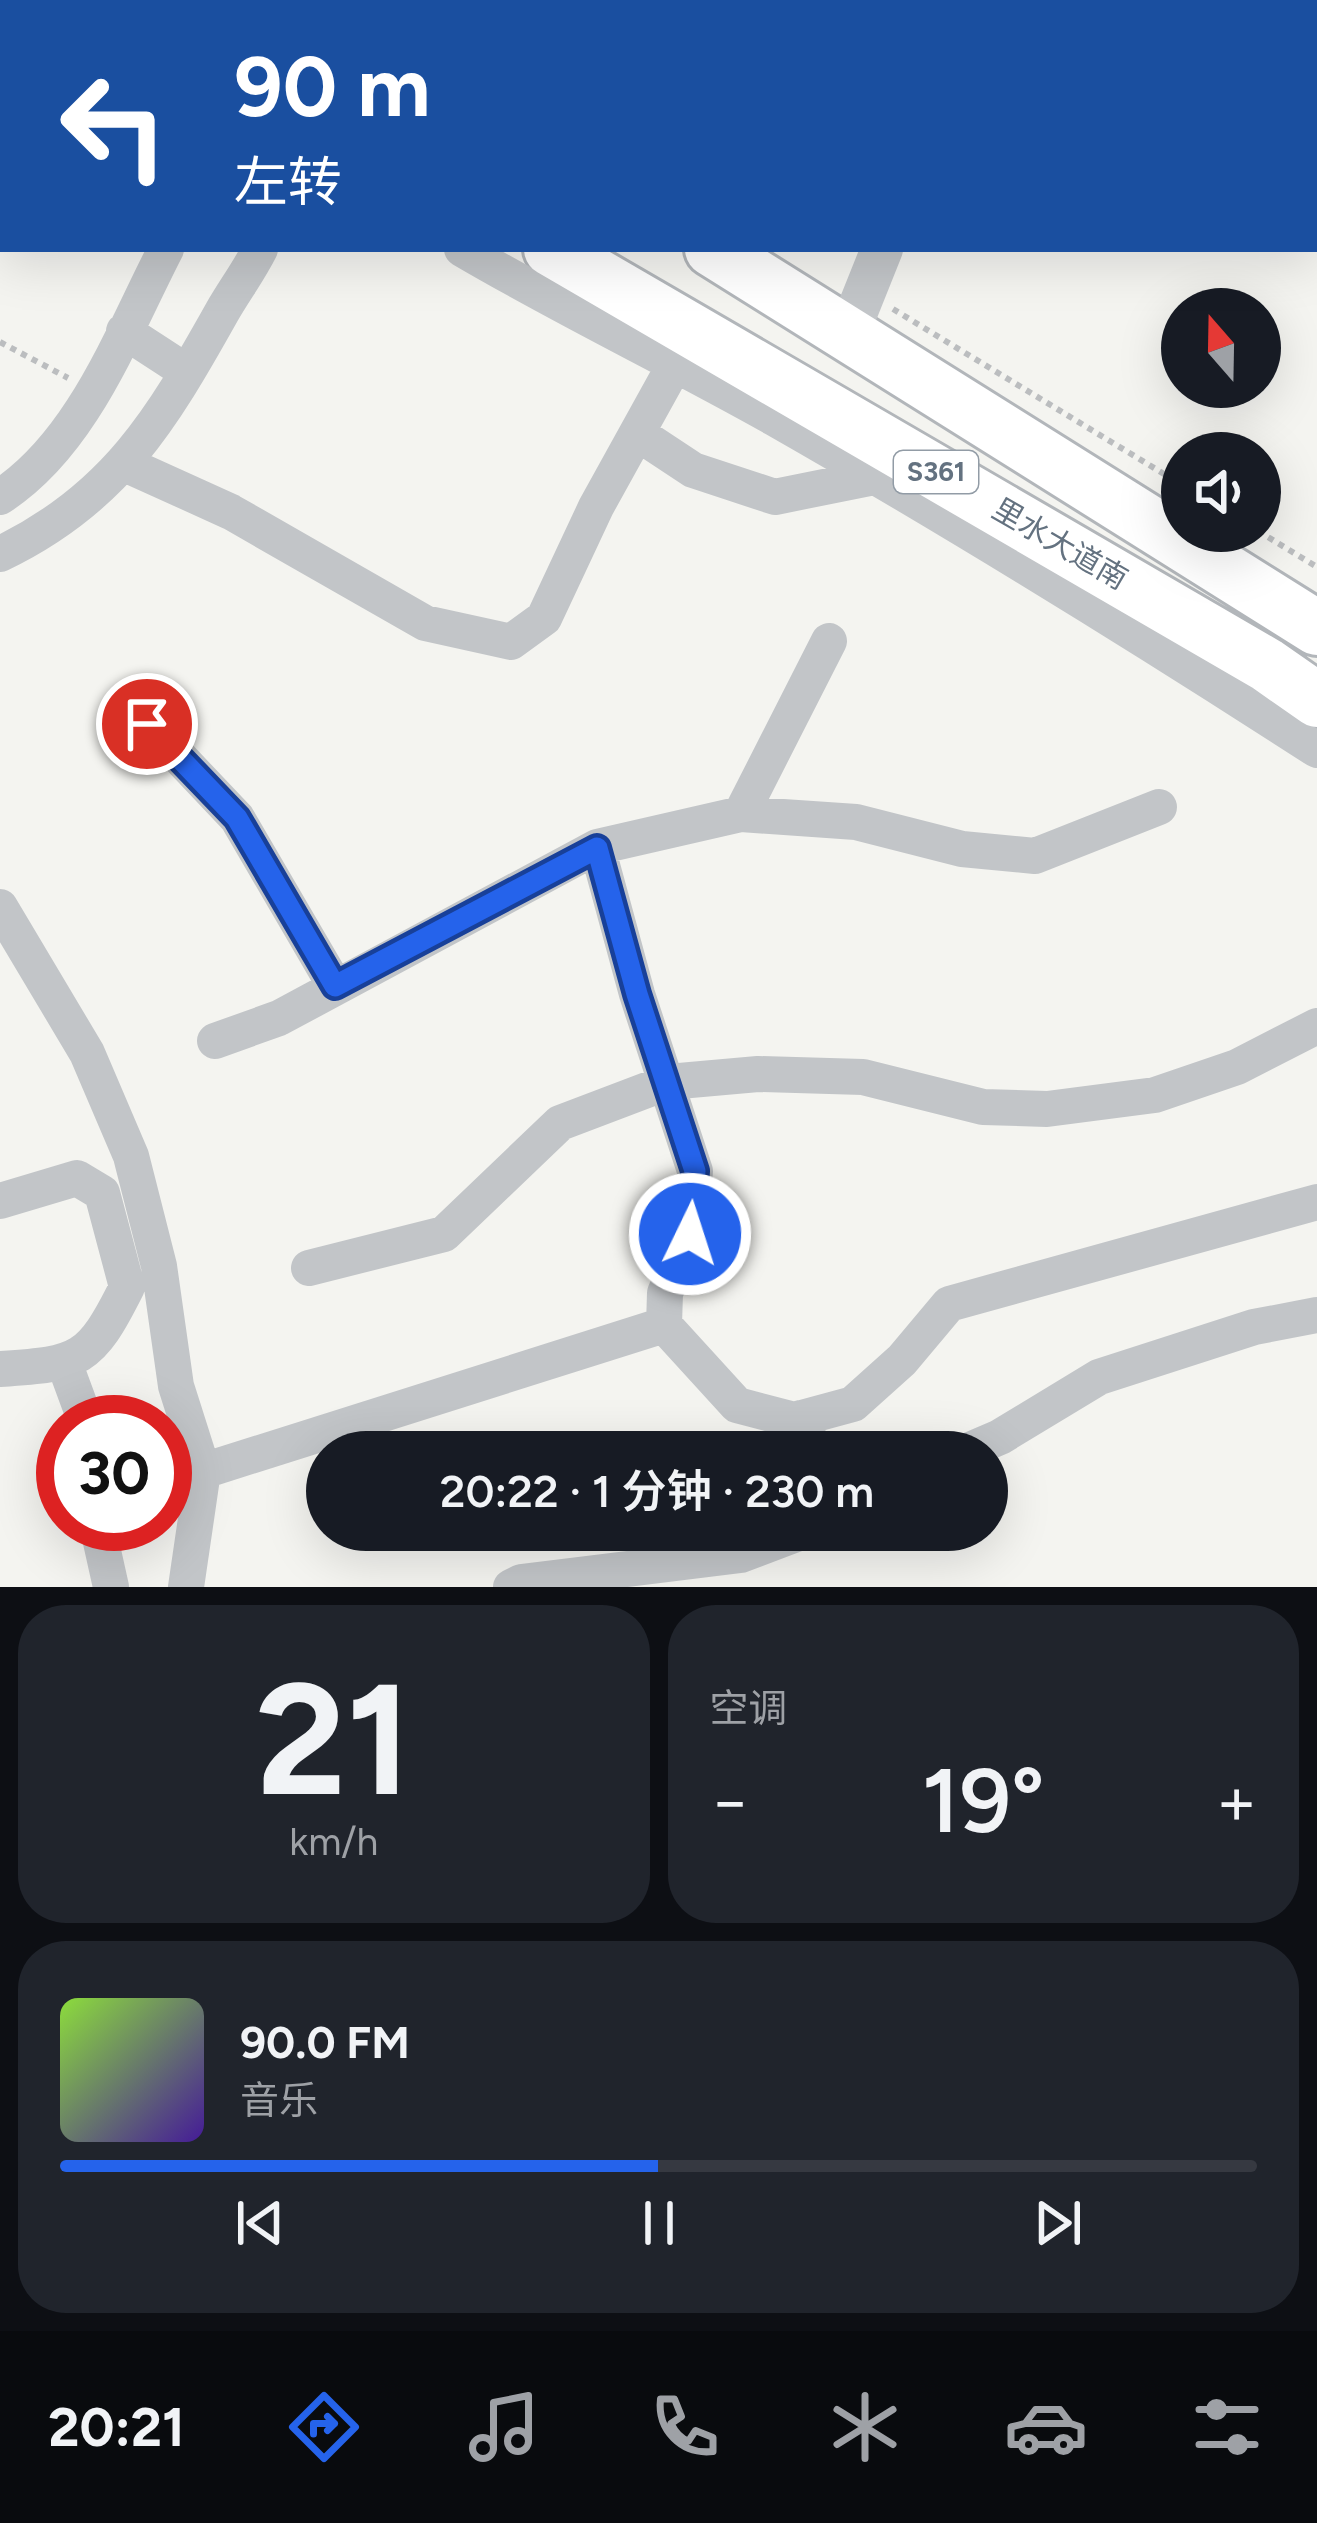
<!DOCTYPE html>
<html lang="zh">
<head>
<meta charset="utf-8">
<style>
	body { margin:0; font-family:Figtree,"Noto Sans SC",sans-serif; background:#20242c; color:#f1f3f6; height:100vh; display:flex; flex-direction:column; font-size:45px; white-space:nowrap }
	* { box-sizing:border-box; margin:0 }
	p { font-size:39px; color:#9ea1a6 }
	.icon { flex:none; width:66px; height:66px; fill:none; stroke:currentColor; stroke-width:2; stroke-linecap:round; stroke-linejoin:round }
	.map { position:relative; height:1587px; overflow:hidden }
	.drawer { display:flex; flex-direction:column; gap:18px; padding:18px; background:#0d0f14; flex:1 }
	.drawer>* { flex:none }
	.banner { position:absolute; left:0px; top:0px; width:1317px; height:252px; box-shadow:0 12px 48px #0002; background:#1a4fa0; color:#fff; overflow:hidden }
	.needle { width:78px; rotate:340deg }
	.fabs { position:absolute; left:1161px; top:288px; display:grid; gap:24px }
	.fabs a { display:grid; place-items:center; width:120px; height:120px; border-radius:50%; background:#171b24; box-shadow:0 12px 48px #0002; font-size:60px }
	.speed { position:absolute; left:36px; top:1395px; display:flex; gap:24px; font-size:60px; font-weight:700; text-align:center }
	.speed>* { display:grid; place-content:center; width:156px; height:156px; border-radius:50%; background:#171b24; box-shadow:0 12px 48px #0002; line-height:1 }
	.speed .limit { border:18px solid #d22; background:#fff; color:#111 }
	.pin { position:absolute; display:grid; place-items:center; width:102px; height:102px; color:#fff; margin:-51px; border:6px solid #fff; border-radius:50%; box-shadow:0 3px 12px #0007 }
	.me { position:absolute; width:132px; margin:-66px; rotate:4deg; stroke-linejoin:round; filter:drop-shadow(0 0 9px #0008) }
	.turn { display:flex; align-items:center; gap:42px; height:252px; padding:0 36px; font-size:54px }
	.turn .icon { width:156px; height:156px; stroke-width:2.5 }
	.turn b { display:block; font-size:84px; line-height:102px }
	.big { font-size:90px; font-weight:600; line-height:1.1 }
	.drawer .tile { flex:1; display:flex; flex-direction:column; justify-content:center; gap:18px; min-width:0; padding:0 42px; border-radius:48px; background:#20242c }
	.drawer .dial { align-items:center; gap:0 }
	.dial b { font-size:156px; line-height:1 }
	.song { display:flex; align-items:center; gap:36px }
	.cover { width:144px; height:144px; border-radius:18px; background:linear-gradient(135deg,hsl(90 70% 55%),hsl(260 70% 35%)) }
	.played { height:12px; border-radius:6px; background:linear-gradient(90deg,#2563eb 50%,#363941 50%) }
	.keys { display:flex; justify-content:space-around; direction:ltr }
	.heat { display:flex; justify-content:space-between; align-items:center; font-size:66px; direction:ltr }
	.drawer .tiles { flex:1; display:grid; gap:18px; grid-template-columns:1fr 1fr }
	.tile:last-child { grid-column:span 2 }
	.trip { position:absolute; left:306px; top:1431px; width:702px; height:120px; border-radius:60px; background:#171b24; box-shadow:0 12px 48px #0002; font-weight:600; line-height:120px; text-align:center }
	.menu { display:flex; height:192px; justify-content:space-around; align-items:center; background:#090b0e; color:#9ea1a6 }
	.menu .icon { width:84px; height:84px }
	.menu .current { color:#2563eb }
	.menu b { font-size:54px; color:#f1f3f6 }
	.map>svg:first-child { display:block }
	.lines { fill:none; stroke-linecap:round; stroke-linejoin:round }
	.primary-casing { stroke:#b2b6ba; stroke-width:60 }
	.path { stroke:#bbbdbf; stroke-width:6; stroke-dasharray:6 6; stroke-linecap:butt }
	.minor { stroke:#c2c5c8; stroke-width:36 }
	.tertiary { stroke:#c2c5c8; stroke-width:42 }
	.primary { stroke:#fff; stroke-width:54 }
	.route-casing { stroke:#184099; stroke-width:30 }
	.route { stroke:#2563eb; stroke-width:21 }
	.labels { text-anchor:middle; stroke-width:12; stroke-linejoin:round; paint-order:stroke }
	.shield { fill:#fff; stroke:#929ca6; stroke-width:3 }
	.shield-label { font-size:27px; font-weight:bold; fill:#647280 }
	.street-label { font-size:30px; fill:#647280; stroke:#fff }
</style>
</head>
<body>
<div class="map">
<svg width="1317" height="1587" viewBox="0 0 1317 1587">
	<rect width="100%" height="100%" fill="#f4f4f0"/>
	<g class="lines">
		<defs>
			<path id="primary" d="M123 0 129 3
				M314 0 318 3
				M551 249 1267 665 1317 700
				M712 249 1317 628"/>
		</defs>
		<use href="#primary" class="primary-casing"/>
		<path class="path" d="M384 0 389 3
			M893 309 1182 485
			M0 342 68 378
			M1258 531 1317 567"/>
		<path class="minor" d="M210 3 212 0
			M462 249C564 309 671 360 774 418 958 523 1139 635 1317 750
			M124 331 187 372
			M637 433 693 470 775 497 874 477
			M125 464 231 512 425 623 511 642 544 618 596 507 674 366
			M0 497C83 443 122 334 166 249
			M0 554C115 499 162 419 222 312 234 291 249 271 260 249
			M147 723 237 818 335 986
			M741 814 829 641
			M0 907 87 1053 131 1156 159 1266 176 1386 203 1471 186 1587
			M215 1041 279 1018 597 847 741 814 856 822 962 849 1035 856 1159 807
			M0 1201 77 1178 102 1193 127 1287C90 1361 80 1364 0 1369
			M309 1268 444 1234 560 1123 668 1082 758 1074 863 1077 983 1107 1047 1109 1155 1095 1237 1067 1317 1026
			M664 1325 737 1405 794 1420 853 1404 902 1360 949 1304 1317 1202
			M65 1365 86 1422
			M801 1418 815 1452
			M165 1441 203 1471 664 1325 665 1293 690 1234 695 1171 637 994 597 847
			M965 1452 1000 1437 1099 1377 1254 1327 1317 1315
			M97 1524 111 1587
			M511 1587 521 1582 741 1555 807 1530"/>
		<path class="tertiary" d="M978 3 979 0
			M848 334 882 249"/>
		<use href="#primary" class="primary"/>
	</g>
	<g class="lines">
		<defs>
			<path id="route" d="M147 724 237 818 335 986 597 848 637 994 695 1171 690 1234"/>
		</defs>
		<use href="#route" class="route-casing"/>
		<use href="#route" class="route"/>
	</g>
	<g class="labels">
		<rect class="shield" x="894" y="451" width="84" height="42" rx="9"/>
		<g class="shield-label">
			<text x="936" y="481">S361</text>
		</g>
		<g class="street-label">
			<text transform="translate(1060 544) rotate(30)" y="10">里水大道南</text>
		</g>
	</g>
</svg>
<div class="fabs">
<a><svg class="needle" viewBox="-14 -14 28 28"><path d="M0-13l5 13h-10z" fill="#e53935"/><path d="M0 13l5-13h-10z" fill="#9ea1a6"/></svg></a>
<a><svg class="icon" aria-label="sound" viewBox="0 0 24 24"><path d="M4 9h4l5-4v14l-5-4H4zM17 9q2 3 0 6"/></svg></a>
</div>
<div class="speed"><div class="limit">30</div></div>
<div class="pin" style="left:147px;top:724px;background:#d93025"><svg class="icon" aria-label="arrive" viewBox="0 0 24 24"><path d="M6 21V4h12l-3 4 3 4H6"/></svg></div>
<svg class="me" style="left:690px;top:1234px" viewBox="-20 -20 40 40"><circle r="17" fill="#2563eb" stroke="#fff" stroke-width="3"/><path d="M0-11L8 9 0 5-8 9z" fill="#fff"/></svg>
<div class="trip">20:22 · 1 分钟 · 230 m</div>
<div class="banner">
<div class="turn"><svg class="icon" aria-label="left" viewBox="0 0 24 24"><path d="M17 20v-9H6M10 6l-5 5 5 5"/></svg><div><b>90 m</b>左转</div></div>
</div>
</div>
<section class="drawer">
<div class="tiles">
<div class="tile dial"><b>21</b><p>km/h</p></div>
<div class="tile"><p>空调</p>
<div class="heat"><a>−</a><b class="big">19°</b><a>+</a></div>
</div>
<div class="tile">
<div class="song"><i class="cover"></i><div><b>90.0 FM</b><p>音乐</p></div></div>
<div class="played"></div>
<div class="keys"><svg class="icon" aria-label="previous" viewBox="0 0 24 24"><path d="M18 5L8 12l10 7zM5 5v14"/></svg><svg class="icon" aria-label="pause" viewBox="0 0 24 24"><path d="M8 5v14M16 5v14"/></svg><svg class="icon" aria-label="next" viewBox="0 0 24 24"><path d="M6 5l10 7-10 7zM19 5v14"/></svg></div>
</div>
</div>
</section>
<nav class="menu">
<b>20:21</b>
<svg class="icon current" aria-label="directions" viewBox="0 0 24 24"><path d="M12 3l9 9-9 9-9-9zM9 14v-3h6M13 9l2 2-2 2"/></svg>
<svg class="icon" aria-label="music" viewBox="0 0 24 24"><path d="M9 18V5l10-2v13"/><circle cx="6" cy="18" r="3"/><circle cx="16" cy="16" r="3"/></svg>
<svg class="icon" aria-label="phone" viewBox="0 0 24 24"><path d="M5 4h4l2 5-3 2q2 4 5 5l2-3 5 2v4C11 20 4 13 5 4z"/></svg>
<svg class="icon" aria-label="climate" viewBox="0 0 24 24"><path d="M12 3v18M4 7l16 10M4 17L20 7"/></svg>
<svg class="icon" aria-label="car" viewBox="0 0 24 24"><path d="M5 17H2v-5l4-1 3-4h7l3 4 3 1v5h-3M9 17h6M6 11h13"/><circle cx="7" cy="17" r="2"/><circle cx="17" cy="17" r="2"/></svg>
<svg class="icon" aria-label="filters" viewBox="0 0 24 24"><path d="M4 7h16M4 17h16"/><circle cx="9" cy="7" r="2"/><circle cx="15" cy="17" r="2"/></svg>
</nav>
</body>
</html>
